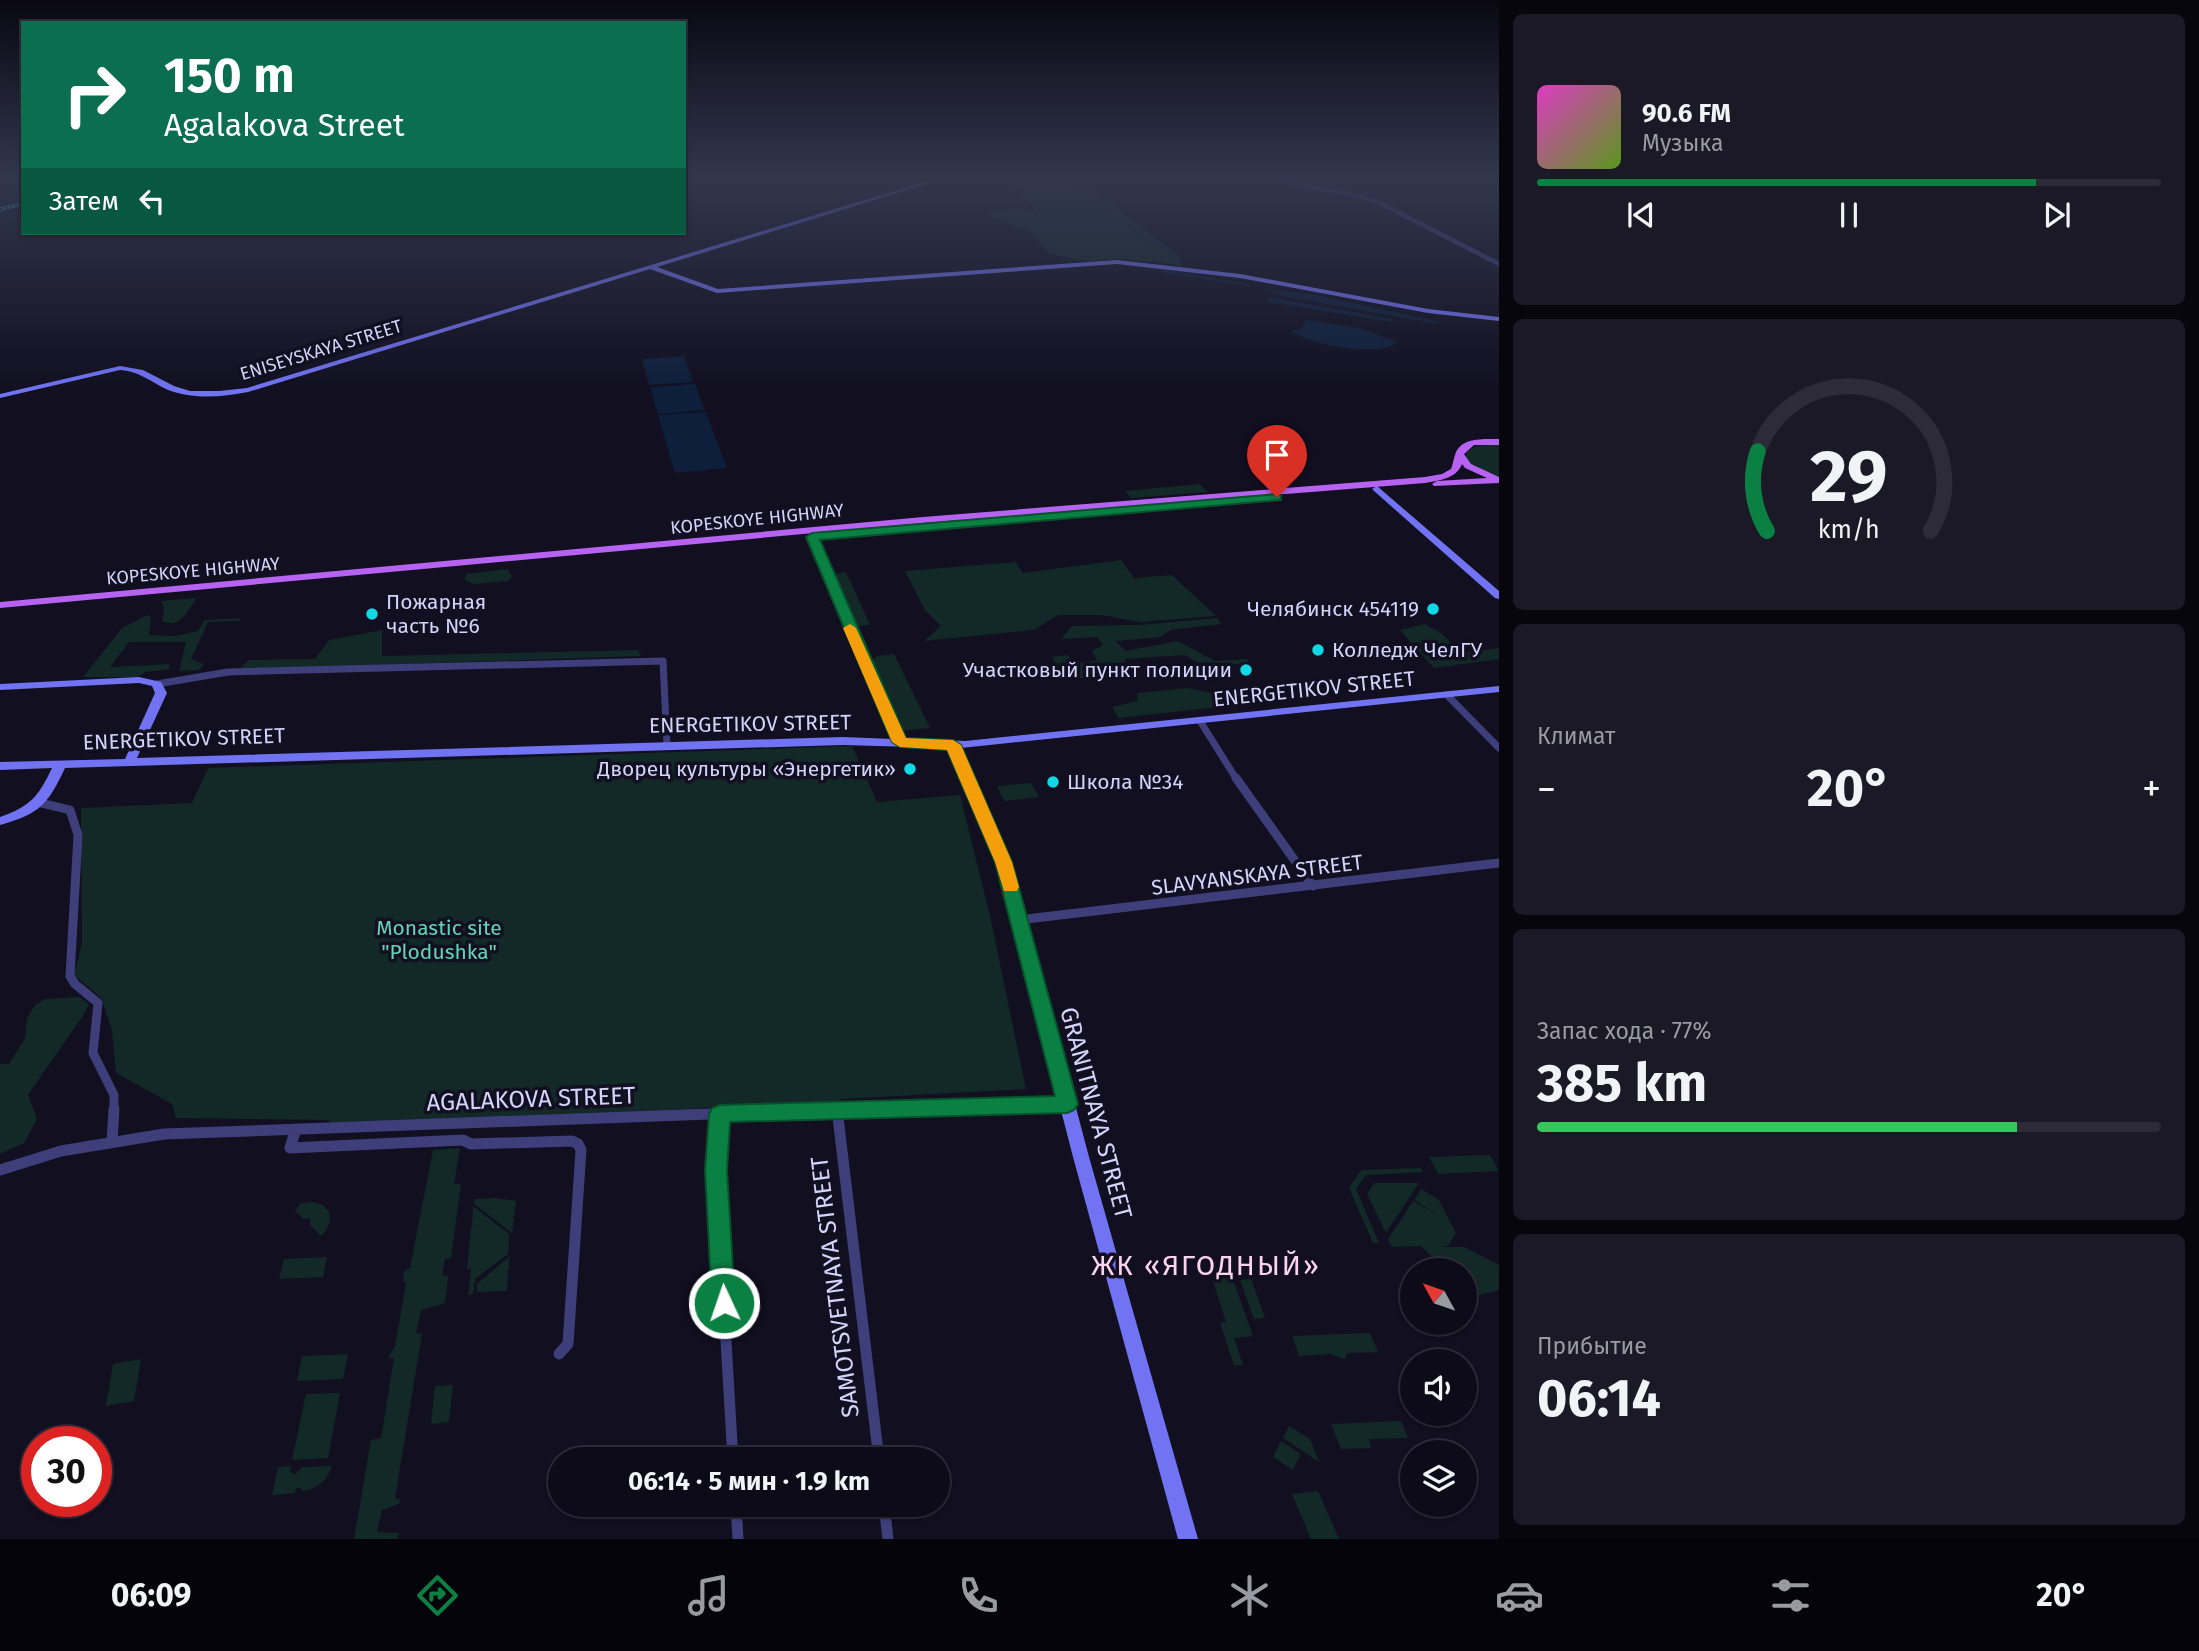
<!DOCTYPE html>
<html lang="ru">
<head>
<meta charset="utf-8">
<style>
	body { margin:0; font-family:"Fira Sans",sans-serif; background:#1b1925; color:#f1f3f6; height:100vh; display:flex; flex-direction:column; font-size:26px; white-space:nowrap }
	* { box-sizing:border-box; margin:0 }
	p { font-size:23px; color:#9a9ba2 }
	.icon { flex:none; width:38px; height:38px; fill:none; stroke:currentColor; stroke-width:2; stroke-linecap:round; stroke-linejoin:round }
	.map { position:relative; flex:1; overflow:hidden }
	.panel { display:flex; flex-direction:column; gap:14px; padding:14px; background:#07060d; width:700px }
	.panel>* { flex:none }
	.banner { position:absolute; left:21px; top:21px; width:665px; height:214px; border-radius:0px; box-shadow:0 2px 5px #0004,0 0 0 2px #2d2b37; background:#0b6e4f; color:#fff; overflow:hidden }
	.needle { width:46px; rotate:310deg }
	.fabs { position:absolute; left:1400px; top:1258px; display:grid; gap:14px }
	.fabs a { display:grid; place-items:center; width:77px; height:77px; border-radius:50%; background:#0d0b18; box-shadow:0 2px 5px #0004,0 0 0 2px #2d2b37; font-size:35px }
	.speed { position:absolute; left:21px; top:1426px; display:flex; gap:14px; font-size:35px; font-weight:700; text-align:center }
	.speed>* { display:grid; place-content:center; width:91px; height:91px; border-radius:50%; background:#0d0b18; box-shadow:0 2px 5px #0004,0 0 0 2px #2d2b37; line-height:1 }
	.speed .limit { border:10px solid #d22; background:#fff; color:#111 }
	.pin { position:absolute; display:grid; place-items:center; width:60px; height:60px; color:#fff; margin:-72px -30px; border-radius:50% 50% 50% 0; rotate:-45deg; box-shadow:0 0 7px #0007 }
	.pin .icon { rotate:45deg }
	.me { position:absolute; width:77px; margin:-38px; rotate:357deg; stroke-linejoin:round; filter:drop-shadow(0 0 5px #0008) }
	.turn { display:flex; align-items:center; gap:24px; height:147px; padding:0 28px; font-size:32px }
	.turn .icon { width:91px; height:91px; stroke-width:2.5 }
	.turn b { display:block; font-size:49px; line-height:60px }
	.then { display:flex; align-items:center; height:66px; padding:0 28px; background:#0003; gap:14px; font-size:26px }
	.big { font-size:52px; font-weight:700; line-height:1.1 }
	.panel .card { flex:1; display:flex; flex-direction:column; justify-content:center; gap:10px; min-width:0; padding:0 24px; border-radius:10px; background:#1b1925 }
	.panel .dial { align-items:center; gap:0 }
	.dial svg { height:182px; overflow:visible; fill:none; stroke:#2d2b37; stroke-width:7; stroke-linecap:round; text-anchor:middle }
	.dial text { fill:#f1f3f6; stroke:none }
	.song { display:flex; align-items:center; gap:21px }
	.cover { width:84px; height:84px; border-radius:10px; background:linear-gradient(135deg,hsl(310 70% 55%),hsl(90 70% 35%)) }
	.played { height:7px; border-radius:4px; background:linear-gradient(90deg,#0b8043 80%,#2d2b37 80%) }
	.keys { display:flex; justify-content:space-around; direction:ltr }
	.heat { display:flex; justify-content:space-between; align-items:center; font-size:38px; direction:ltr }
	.charge { height:10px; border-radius:5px; background:linear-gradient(90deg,#34c759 77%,#2d2b37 0) }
	.trip { position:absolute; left:548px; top:1447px; width:402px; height:70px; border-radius:35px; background:#0d0b18; box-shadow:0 2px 5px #0004,0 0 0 2px #2d2b37; font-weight:700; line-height:70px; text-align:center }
	.dock { display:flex; height:112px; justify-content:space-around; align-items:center; background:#05040a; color:#9a9ba2 }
	.dock .icon { width:49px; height:49px }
	.dock .selected { color:#0b8043 }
	.dock b { font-size:32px; color:#f1f3f6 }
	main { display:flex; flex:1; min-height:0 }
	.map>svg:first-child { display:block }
	.green { fill:#132928 }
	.water { fill:#0e1f3b }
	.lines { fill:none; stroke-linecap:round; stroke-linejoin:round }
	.stream { stroke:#0e1f3b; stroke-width:2 }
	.street-far3 { stroke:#3e3e7b; stroke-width:4.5 }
	.street-far2 { stroke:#3e3e7b; stroke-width:7 }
	.street-far1 { stroke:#3e3e7b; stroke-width:9 }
	.street { stroke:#3e3e7b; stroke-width:11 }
	.secondary { fill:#7173f3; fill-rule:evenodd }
	.primary { fill:#b763f1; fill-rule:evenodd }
	.rail-casing { stroke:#14d7e5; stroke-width:3.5 }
	.rail { stroke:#110f20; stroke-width:2; stroke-dasharray:2.5; stroke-linecap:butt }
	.route { fill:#0b8043; stroke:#07532c; stroke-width:2 }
	.slow { fill:#f59e0b }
	.poi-dot { fill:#14d7e5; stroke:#110f20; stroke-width:2.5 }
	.labels { text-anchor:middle; stroke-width:7; stroke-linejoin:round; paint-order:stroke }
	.far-street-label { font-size:18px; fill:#d5d2fb; stroke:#110f20 }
	.poi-label { font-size:21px; fill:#d5d2fb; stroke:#110f20; text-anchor:start }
	.street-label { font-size:21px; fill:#d5d2fb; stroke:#110f20 }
	.park-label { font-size:21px; fill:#65d4b5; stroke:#110f20 }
	.near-street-label { font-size:24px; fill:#d5d2fb; stroke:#110f20 }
	.near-neighbourhood-label { font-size:28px; letter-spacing:2px; fill:#fbd4ee; stroke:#110f20 }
</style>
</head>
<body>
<main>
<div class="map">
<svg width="1499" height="1539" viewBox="0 0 1499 1539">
	<rect width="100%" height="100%" fill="#110f20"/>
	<path class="green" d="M1006 177H1077L1180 257 1183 268 1174 264 1121 259 1085 261 1048 253 1031 231 984 215 1015 208 1039 215Z
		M1499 444V477L1470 464 1466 458V452L1476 446Z
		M1199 484 1208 492 1131 498 1125 491Z
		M1121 560 1134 578 1172 575 1216 616 1140 622 1102 615H1058L1034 630 924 641 941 626 925 610 905 571 1016 562 1023 573Z
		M508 569 512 577 508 581 474 584 465 580 466 574Z
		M846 572 870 625 855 626 834 574Z
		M194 598 196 599C187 612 180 629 162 621L164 609 161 601Z
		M147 615 151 617 149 635 175 636 198 631 205 620 241 618 239 621 208 622 191 659 204 664 199 670 179 671 186 642H129L110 667 169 664V669L146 672 138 677H83L122 628Z
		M1217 618 1221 624 1171 630 1161 637 1116 641 1125 651 1178 641 1215 661 1247 659 1250 663 1204 667 1185 655 1125 659V673L1066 680 1052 657 1066 655 1079 663 1097 660 1092 651 1103 645 1097 637 1061 639 1072 626 1140 625Z
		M1424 624 1441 633 1462 653 1499 648V659L1434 668 1400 630Z
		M382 630V656L638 650 641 656 238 670 249 660 315 659 329 640Z
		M894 654 930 728 900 731 870 663 877 656Z
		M1240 686 1255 703 1118 718 1112 707 1138 701 1137 693 1187 688 1222 695Z
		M852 746 877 802 960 795 990 916 1026 1089 842 1099C826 1107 815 1110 799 1102L618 1113 334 1125 328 1120 176 1118 172 1104 116 1073 112 1030 101 998 74 975 82 944 81 808 192 803 208 768Z
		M1031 783 1039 797 1004 801 997 786Z
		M79 997 89 1004 82 1017 28 1095 37 1119 24 1143 0 1154V1064H9L25 1038 27 1018 35 1005 45 999Z
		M460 1148 454 1184H461L451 1258 445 1259 442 1275 448 1276 445 1303 421 1310 416 1333 422 1334 395 1498 400 1499 399 1504 382 1510 377 1532 399 1533 397 1539H354L371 1440 381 1438 394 1358H388L395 1346 406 1284 403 1280 404 1271 410 1268 433 1150Z
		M1490 1155 1499 1171 1438 1174 1429 1157Z
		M1421 1168 1423 1172 1366 1175 1356 1189 1379 1243H1373L1349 1188 1361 1170Z
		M1374 1183H1419L1386 1233 1367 1194Z
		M1421 1189 1439 1200 1456 1233 1448 1246 1438 1247H1464L1499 1265V1290L1468 1298 1465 1295 1470 1292 1465 1287V1270H1446L1421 1246 1392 1247 1388 1239 1413 1201 1443 1218 1414 1200Z
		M496 1198 516 1201 514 1216 511 1218H514L512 1233 474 1204 475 1199Z
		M311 1202C333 1204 335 1222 321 1236L310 1225V1218L304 1219 295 1211 300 1204Z
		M473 1206 509 1234 508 1254 475 1279 473 1294 468 1295 471 1269H467L471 1227 474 1225H472Z
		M510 1256 508 1271 506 1272 508 1273 507 1291 477 1292V1284Z
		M327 1257 323 1277 279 1279 284 1259Z
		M1232 1277 1253 1336 1234 1338 1243 1365H1234L1220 1323 1226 1322 1212 1278Z
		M1251 1279 1265 1318 1254 1319 1240 1280Z
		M1370 1333 1378 1352 1347 1353 1345 1359 1330 1354 1299 1356 1292 1336Z
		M348 1354 343 1379 297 1381 302 1356Z
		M141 1359 134 1401 106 1406 113 1364Z
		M453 1385 449 1422 431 1424 435 1386Z
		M340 1393 328 1458 292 1460 306 1394Z
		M1401 1421 1408 1438 1369 1439 1371 1448 1341 1449 1331 1424Z
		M1289 1426 1310 1439 1319 1462 1283 1438Z
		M1281 1441 1301 1454 1293 1470 1273 1457Z
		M291 1466 290 1472 295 1474 303 1467 332 1466C327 1481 317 1490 301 1491V1488H296L295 1493 272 1495 278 1467Z
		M1318 1491 1339 1539H1311L1292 1494Z"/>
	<path class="water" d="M1263 289 1311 294 1440 322 1438 324 1283 296Z
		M1269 297 1392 319V322L1269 302 1266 300Z
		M1306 320 1360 328 1397 342C1379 359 1310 344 1291 331L1302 328Z
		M684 356 693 382 649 385 642 359Z
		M695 384 705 410 658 414 650 387Z
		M706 412 727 468 675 473 658 415Z"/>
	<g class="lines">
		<path class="stream" d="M1068 177 1137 231 1133 232 1172 253 1182 265
			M1162 271 1249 285"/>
		<path class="street-far3" d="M1260 177 1363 197 1380 203 1499 264"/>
		<path class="street-far2" d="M157 684 228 672 663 661 667 745
			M1447 695 1499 748
			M1200 721 1237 780"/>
		<path class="street-far1" d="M1236 778 1313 886
			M41 803 70 810 78 835 70 976 75 984 98 1003 93 1053 114 1095V1111
			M1018 920 1499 863
			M797 1111 1067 1104"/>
		<path class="street" d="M837 1109 879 1460
			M720 1114 716 1170 733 1460
			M296 1129 290 1148 463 1140 471 1144 572 1141 578 1144 581 1150 568 1344 559 1354
			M112 1141 114 1109
			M0 1170 61 1151 164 1134 848 1109
			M736 1505 738 1539
			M884 1505 888 1539"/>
		<path class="secondary" d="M940 177H949L657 267 718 289 1117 260 1240 274 1428 309 1499 317V321L1428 313 1240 278 1117 264 717 293 650 269 248 392C221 397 192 400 166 389 150 381 138 371 120 370L0 398V394L120 366 143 370 174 386 190 391H219L247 388Z
			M1377 486 1499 591V599L1495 598 1374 491 1372 489Z
			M812 534 817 537 905 739 965 741 1499 686V692L961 748 1011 862 1089 1157 1198 1539H1178L1073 1157 997 862 948 748 843 745 65 768C48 804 40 814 0 825V817C31 806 38 797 52 768L0 770V762L125 759 155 693 152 686 139 683 0 690V684L139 677 161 682 167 693 137 758 843 737 893 739 807 537Z"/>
		<path class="primary" d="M1499 439V445H1474L1464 454 1471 464 1499 477V483L1434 486 1432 484 1437 481 1487 478 1465 468 1462 464C1456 479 1440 480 1425 483L923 523 0 608V602L923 517 1425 477 1442 474 1451 469C1453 464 1454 457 1456 452 1463 437 1485 439 1499 439Z"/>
		<defs>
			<path id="rail" d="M0 209 23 204"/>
		</defs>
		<use href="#rail" class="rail-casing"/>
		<use href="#rail" class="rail"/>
	</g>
	<linearGradient id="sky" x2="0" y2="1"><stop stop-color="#090812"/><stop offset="0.45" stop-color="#32374e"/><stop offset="1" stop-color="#32374e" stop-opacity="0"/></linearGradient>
	<rect width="1499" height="392" fill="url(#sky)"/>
	<path class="route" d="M1277 494 1281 495V500L820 540 906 738 953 740 961 745 1012 862 1078 1104 1074 1110 1067 1113 730 1122 727 1170 735 1303 732 1310 724 1313 715 1310 712 1303 705 1170 709 1114 712 1108 720 1105 1055 1096 995 862 947 750 900 747 892 742 806 537 812 533Z"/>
	<path class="slow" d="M850 624 856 628 906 738 953 740 961 745 1012 862 1019 887 1017 891H1004L995 862 947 750 900 747 892 742 843 628Z"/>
	<g class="poi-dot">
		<circle cx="1433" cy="609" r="7"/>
		<circle cx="372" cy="614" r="7"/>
		<circle cx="1318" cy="650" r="7"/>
		<circle cx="1246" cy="670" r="7"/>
		<circle cx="910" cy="769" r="7"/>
		<circle cx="1053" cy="782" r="7"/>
	</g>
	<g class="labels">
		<g class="far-street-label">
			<text transform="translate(321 350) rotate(-17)" y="6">ENISEYSKAYA STREET</text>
			<text transform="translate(757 519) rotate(-6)" y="6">KOPESKOYE HIGHWAY</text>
			<text transform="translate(193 571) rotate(-5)" y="6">KOPESKOYE HIGHWAY</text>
		</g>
		<g class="poi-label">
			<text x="386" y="609">Пожарная<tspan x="386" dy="24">часть №6</tspan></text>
			<text x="1419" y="616" text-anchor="end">Челябинск 454119</text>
			<text x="1332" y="657">Колледж ЧелГУ</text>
			<text x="1232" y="677" text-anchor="end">Участковый пункт полиции</text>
			<text x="896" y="776" text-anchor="end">Дворец культуры «Энергетик»</text>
			<text x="1067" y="789">Школа №34</text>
		</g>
		<g class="street-label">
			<text transform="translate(1314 689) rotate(-6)" y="7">ENERGETIKOV STREET</text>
			<text transform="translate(750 724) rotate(-1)" y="7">ENERGETIKOV STREET</text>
			<text transform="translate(184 739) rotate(-2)" y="7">ENERGETIKOV STREET</text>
			<text transform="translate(1257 875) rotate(-7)" y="7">SLAVYANSKAYA STREET</text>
		</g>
		<g class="park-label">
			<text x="439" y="935">Monastic site<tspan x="439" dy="24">"Plodushka"</tspan></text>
		</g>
		<g class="near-street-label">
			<text transform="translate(531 1099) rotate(-2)" y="8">AGALAKOVA STREET</text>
			<text transform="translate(1096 1113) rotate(75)" y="8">GRANITNAYA STREET</text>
			<text transform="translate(835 1287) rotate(-97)" y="8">SAMOTSVETNAYA STREET</text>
		</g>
		<g class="near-neighbourhood-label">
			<text x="1206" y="1275">ЖК «ЯГОДНЫЙ»</text>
		</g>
	</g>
</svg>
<div class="fabs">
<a><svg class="needle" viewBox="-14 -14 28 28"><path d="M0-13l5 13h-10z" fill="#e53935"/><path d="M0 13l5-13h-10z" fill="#9a9ba2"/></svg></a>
<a><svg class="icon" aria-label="sound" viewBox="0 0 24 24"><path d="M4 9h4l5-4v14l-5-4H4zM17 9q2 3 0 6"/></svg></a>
<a><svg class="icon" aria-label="layers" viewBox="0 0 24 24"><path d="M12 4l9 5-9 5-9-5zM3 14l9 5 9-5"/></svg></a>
</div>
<div class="speed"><div class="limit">30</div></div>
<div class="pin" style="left:1277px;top:497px;background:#d93025"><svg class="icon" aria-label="arrive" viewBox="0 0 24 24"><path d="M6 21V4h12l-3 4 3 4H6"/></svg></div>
<svg class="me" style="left:724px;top:1303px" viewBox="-20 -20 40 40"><circle r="17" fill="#0b8043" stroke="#fff" stroke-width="3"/><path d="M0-11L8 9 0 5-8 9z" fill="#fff"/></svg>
<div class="trip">06:14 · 5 мин · 1.9 km</div>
<div class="banner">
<div class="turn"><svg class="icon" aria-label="right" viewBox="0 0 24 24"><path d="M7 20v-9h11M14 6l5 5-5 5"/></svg><div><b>150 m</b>Agalakova Street</div></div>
<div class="then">Затем<svg class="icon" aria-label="left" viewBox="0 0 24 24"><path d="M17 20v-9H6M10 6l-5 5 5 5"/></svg></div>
</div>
</div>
<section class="panel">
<div class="card">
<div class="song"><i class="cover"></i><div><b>90.6 FM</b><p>Музыка</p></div></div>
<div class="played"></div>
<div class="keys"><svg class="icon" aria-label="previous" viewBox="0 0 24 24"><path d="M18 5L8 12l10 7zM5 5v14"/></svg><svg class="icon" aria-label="pause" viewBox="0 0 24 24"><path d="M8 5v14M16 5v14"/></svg><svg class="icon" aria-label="next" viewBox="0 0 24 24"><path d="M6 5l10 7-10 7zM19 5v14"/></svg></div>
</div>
<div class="card dial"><svg viewBox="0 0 100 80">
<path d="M14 69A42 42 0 1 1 86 69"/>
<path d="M14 69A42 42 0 0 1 10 34" stroke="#0b8043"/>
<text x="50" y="56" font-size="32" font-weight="700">29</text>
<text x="50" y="72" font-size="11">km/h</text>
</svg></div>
<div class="card"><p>Климат</p>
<div class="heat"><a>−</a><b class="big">20°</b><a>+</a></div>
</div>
<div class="card"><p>Запас хода · 77%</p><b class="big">385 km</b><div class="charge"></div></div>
<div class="card"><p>Прибытие</p><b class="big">06:14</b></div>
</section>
</main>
<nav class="dock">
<b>06:09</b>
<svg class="icon selected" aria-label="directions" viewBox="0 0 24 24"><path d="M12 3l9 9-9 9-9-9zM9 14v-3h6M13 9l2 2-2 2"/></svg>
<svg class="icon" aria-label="music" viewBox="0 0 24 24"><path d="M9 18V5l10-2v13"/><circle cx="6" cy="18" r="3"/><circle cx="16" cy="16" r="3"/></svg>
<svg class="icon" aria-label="phone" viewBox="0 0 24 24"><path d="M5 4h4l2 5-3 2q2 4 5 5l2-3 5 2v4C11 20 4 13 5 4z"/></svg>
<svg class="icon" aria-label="climate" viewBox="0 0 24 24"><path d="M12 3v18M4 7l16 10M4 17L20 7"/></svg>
<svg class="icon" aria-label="car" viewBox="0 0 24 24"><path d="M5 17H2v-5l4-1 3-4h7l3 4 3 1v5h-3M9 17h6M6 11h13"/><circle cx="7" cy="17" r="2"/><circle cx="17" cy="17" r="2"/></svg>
<svg class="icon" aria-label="filters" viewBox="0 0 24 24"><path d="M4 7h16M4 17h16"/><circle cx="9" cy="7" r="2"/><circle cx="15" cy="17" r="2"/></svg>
<b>20°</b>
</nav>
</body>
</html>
